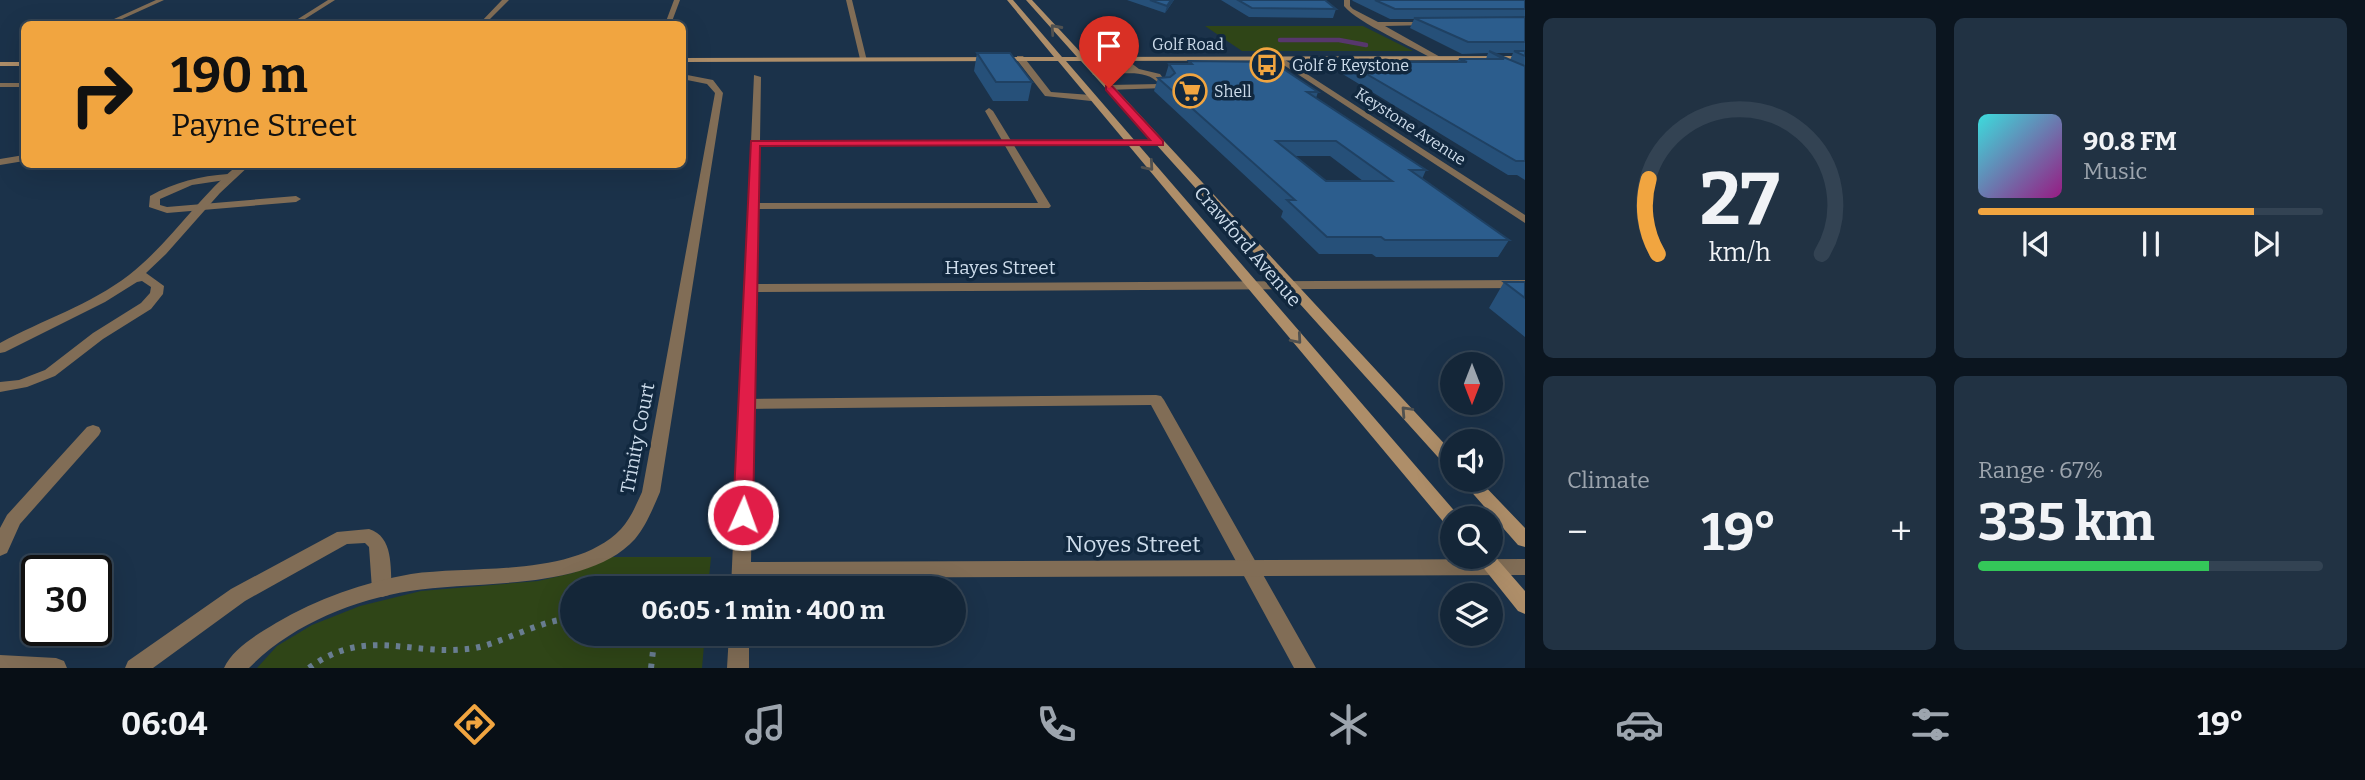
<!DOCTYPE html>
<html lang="en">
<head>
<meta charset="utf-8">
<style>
	body { margin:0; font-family:Bitter,serif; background:#213243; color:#f1f3f6; height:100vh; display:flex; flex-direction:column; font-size:26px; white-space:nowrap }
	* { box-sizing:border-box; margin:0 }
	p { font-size:23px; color:#9da5ae }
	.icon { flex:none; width:38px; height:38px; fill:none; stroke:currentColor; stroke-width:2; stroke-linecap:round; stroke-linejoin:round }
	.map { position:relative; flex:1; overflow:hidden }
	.sheet { display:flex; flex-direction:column; gap:18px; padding:18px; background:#0b151f; width:840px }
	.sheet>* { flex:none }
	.guide { position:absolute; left:21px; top:21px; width:665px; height:147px; border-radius:10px; box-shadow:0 7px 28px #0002,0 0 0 2px #334353; background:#f1a540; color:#111; overflow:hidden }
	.needle { width:46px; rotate:180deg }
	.controls { position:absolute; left:1440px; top:352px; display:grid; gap:14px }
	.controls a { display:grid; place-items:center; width:63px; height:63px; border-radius:50%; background:#142638; box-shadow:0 7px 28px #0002,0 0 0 2px #334353; font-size:35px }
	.speed { position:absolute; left:21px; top:555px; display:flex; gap:14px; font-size:35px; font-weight:700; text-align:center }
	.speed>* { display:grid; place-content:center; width:91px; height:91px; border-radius:50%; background:#142638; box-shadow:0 7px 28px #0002,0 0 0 2px #334353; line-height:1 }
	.speed .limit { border:4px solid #111; border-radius:10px; background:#fff; color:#111 }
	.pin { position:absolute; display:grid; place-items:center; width:60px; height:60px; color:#fff; margin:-72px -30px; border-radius:50% 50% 50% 0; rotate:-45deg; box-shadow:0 0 7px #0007 }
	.pin .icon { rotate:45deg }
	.me { position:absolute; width:77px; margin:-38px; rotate:2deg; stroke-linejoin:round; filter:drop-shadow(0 0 5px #0008) }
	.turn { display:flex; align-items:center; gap:24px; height:147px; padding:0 35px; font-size:32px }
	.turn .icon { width:91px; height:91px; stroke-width:2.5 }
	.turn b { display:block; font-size:49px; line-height:60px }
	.big { font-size:52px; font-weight:700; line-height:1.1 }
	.sheet .card { flex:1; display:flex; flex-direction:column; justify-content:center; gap:10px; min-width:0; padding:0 24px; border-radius:10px; background:#213243 }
	.sheet .dial { align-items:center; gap:0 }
	.dial svg { height:182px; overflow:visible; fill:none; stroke:#334353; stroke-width:7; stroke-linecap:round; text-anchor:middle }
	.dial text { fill:#f1f3f6; stroke:none }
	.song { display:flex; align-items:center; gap:21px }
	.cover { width:84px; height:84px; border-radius:10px; background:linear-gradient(135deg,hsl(180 70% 55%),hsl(310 70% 35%)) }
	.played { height:7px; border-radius:4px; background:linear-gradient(90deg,#f1a540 80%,#334353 80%) }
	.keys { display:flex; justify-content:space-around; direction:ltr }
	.heat { display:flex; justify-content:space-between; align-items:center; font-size:38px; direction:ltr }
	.charge { height:10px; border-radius:5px; background:linear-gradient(90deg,#34c759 67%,#334353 0) }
	.sheet .tiles { flex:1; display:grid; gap:18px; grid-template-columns:repeat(2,1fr) }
	.trip { position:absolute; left:560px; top:576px; width:406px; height:70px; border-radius:35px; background:#142638; box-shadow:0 7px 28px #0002,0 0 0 2px #334353; font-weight:700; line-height:70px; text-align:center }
	.tab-bar { display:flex; height:112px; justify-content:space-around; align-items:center; background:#080f16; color:#9da5ae }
	.tab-bar .icon { width:49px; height:49px }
	.tab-bar .selected { color:#f1a540 }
	.tab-bar b { font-size:32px; color:#f1f3f6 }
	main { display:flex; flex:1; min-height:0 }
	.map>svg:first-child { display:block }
	.green { fill:#2f4517 }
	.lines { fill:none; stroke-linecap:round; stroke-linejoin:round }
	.stream { stroke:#57376d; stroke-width:4.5 }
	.path { stroke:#697d91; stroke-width:6; stroke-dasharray:4.5 7; stroke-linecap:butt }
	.lane { fill:#816d56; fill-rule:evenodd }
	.street { fill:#816d56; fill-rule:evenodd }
	.secondary { fill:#ae8e69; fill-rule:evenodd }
	.wall { fill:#265079; fill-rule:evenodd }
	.shaded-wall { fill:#1f4163 }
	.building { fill:#2c5d8d; stroke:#1f4163; stroke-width:2; fill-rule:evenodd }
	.oneway { stroke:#505150 }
	.route { fill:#e11d48; stroke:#92132f; stroke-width:2 }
	.labels { text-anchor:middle; stroke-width:7; stroke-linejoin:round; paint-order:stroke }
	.far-street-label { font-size:16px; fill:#cddceb; stroke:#11283f }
	.far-poi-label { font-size:16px; fill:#cddceb; stroke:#11283f; text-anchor:start }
	.street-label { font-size:19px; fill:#cddceb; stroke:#11283f }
	.near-street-label { font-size:23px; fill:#cddceb; stroke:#11283f }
</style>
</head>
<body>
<main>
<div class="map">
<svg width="1525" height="668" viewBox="0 0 1525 668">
	<rect width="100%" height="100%" fill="#1b324a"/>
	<path class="green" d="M1205 26H1363L1413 51H1242Z
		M609 557H711L708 588H572V634H705L702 668H257L277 646 312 625 360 606 421 591 538 581 573 573Z"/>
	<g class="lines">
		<path class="stream" d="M1280 40H1339L1366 45"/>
		<path class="path" d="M309 668C367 625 412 658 475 648 505 642 545 618 572 619
			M651 668 655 634"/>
		<path class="lane" d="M1017 56H1023L1051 92 1091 95 1095 98 1091 101 1045 96 1017 60Z
			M1122 56 1139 69 1160 74 1169 86 1165 88 1106 90 1105 88 1109 85 1159 84C1146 67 1115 75 1096 76L1092 74 1096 72 1129 69 1118 58Z
			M989 108 993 111 1051 206 1049 208 753 209 747 206 753 203H1038L985 111Z
			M228 174 233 177 232 179 192 185 160 199V205L167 207 296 196 301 199 296 202 167 213 149 207 150 196C175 182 200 176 228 174Z
			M1156 395 1161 396 1164 400 1316 668H1294L1151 405 746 409 740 408 738 404 740 400 746 399Z
			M93 425 99 427 101 431 99 435 20 524 7 553 0 556V528L7 515 87 427Z
			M369 529C394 537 390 567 392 589L389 595 382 597 375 595 372 589 369 547 365 543 347 544 245 601 153 668H125L128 661 231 589 337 532Z
			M0 655 56 658 64 661 67 668H0Z"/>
		<path class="street" d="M156 0H164L111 24H103Z
			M328 0H335L297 24H290Z
			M502 0H509L485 24H479Z
			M674 0H680L671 24H665Z
			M846 0H852L867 61 860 59Z
			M1344 0H1350V6L1353 9 1378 22H1431L1429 25 1385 26 1442 58 1435 60C1413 47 1358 23 1344 6Z
			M1279 56 1525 215V223L1276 60V56Z
			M682 74 713 80 723 93 660 492C653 508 646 526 635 539 587 592 475 580 410 591 353 600 291 625 249 668H224C233 648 258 634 276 623 317 599 364 582 411 574 473 565 574 578 621 529 631 518 636 505 642 492L715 93 707 84 682 79Z
			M754 75 761 77 760 140H1159L1164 143 1159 146H760L757 284 1525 280V288L757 292 751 562 1525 559V575L751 578V588H731Z
			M0 83H24V87H0Z
			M24 155V161L0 165V159Z
			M239 164H251L220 193 166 254 146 273 164 286 163 294 151 309 103 339 55 376 27 387 0 392V382L19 380 45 370 93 333 141 303 150 293 151 287 142 281 137 282 105 302 5 352 0 353V343C42 320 90 305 129 275 170 243 198 197 239 164Z
			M729 634H749V668H727Z"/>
		<path class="secondary" d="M1007 0H1013L1062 57H1077L1026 0H1032L1085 57 1525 56V60L1090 61 1452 452V468L1446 466 1081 61H1066L1458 515 1460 518H1452V527L1446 525 1058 61 682 62V58L1054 57Z
			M0 62H24V66H0Z
			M1461 480H1479L1525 528V547L1518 545Z
			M1491 552 1525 591V614L1518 611 1474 556H1491Z"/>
	</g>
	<path class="wall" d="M1127 0H1174L1165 13Z
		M1221 0H1325L1336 9 1333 18 1249 17Z
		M1352 0H1525V180L1517 175H1508L1341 73 1346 62H1457L1459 59H1486L1488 53 1462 54 1410 28 1414 19H1390L1353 1ZM1494 53H1513L1510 60Z
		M977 53 1032 82 1028 101H993L974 71Z
		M1189 61 1318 92 1316 98 1426 170 1422 179 1509 240 1498 257H1376L1372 254H1319L1281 217 1283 211 1154 91 1158 78 1165 77 1169 64H1188ZM1294 156H1330L1363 181H1326Z
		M1504 282H1525V337L1489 308Z"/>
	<path class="shaded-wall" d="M1171 0H1174L1165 13 1167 6Z"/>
	<path class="building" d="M1150 0H1171L1167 6Z
		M1238 0H1325L1336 9 1252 8Z
		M1375 0H1525V9H1395Z
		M1525 17V42H1468L1414 18Z
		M1489 51 1525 66V161H1516L1346 62H1467L1459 59H1504Z
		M1514 51H1525V56Z
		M977 53H1010L1032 82H996Z
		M1189 61 1273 62 1318 92H1307L1426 170H1410L1509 240H1385L1381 237H1327L1287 200H1295L1158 78 1170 77 1175 73 1169 64H1192ZM1276 141H1336L1392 181H1326Z
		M1504 282H1525V298Z"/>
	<defs><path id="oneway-chevron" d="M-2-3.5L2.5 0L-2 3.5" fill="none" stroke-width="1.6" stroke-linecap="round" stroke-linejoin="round" transform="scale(1.75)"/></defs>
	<g class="oneway">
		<use href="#oneway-chevron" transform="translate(1055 29) rotate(-132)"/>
		<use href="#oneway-chevron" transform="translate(1149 166) rotate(49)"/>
		<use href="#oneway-chevron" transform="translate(1297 339) rotate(49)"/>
		<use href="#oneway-chevron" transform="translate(1406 411) rotate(-133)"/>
	</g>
	<path class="route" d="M1106 86H1112L1163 141V145L760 146 753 515 750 520 743 523 736 520 733 515 751 141 1150 140 1106 90Z"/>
	<defs>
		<symbol id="bus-ring" viewBox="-11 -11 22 22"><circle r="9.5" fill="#11283f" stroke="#f1a540" stroke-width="1.5"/><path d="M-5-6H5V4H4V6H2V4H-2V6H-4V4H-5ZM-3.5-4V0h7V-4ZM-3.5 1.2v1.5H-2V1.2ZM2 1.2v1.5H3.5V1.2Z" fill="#f1a540"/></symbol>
		<symbol id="supermarket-ring" viewBox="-11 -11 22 22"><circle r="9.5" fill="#11283f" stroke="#f1a540" stroke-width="1.5"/><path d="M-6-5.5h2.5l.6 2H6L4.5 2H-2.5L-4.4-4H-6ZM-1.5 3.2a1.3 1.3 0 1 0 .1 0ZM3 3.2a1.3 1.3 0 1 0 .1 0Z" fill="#f1a540"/></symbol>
	</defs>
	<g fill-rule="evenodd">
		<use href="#bus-ring" x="1248" y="46" width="38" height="38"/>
		<use href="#supermarket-ring" x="1171" y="72" width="38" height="38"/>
	</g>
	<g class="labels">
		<g class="far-street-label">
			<text x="1188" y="50">Golf Road</text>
			<text transform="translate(1411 126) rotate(33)" y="6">Keystone Avenue</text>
		</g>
		<g class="far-poi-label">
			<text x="1292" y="71">Golf &amp; Keystone</text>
			<text x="1214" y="97">Shell</text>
		</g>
		<g class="street-label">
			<text transform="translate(1248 246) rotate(49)" y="7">Crawford Avenue</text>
			<text x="1000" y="274">Hayes Street</text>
			<text transform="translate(637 438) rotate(-79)" y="7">Trinity Court</text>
		</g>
		<g class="near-street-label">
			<text x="1133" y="552">Noyes Street</text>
		</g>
	</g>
</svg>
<div class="controls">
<a><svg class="needle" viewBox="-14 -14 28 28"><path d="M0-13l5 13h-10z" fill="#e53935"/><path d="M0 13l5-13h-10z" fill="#9da5ae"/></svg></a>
<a><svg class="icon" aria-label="sound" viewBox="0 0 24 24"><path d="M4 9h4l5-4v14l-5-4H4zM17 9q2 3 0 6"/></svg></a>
<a><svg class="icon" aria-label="search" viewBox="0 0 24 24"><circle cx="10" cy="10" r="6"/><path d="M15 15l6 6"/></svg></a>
<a><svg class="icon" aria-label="layers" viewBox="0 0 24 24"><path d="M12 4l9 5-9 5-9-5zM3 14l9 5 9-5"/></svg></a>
</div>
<div class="speed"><div class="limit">30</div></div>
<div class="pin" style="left:1109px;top:88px;background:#d93025"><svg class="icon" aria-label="arrive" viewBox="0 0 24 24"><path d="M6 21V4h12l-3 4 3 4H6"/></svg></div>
<svg class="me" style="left:743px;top:515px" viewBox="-20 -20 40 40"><circle r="17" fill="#e11d48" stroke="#fff" stroke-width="3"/><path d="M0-11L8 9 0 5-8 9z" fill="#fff"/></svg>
<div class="trip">06:05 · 1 min · 400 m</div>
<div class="guide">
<div class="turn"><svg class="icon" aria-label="right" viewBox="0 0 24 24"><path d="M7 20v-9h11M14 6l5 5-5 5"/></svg><div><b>190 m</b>Payne Street</div></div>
</div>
</div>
<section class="sheet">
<div class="tiles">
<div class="card dial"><svg viewBox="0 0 100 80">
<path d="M14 69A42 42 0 1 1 86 69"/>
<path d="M14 69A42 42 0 0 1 10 36" stroke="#f1a540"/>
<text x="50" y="56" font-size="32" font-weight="700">27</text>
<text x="50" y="72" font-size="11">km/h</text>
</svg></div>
<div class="card">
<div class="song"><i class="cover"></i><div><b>90.8 FM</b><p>Music</p></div></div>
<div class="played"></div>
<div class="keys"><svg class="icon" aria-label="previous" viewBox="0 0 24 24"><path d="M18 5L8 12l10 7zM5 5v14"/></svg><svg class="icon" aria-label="pause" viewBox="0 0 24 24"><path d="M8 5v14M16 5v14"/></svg><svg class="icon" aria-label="next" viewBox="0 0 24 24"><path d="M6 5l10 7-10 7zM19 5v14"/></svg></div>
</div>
<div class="card"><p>Climate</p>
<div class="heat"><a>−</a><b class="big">19°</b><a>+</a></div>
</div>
<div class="card"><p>Range · 67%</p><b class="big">335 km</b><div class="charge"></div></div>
</div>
</section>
</main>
<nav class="tab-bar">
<b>06:04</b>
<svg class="icon selected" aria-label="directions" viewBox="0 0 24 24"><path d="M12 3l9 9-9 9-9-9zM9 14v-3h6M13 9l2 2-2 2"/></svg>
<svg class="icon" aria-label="music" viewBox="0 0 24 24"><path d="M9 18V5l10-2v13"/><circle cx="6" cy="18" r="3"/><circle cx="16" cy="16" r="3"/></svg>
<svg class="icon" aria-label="phone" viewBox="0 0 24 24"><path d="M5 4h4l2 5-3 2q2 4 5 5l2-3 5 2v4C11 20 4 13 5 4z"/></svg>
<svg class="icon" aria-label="climate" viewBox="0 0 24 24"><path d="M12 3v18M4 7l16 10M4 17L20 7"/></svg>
<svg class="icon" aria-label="car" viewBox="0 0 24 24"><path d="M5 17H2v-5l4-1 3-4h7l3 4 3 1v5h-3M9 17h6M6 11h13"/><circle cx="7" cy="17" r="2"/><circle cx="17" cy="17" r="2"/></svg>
<svg class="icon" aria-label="filters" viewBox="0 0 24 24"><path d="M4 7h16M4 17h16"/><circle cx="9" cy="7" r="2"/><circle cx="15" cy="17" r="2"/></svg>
<b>19°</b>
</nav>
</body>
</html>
